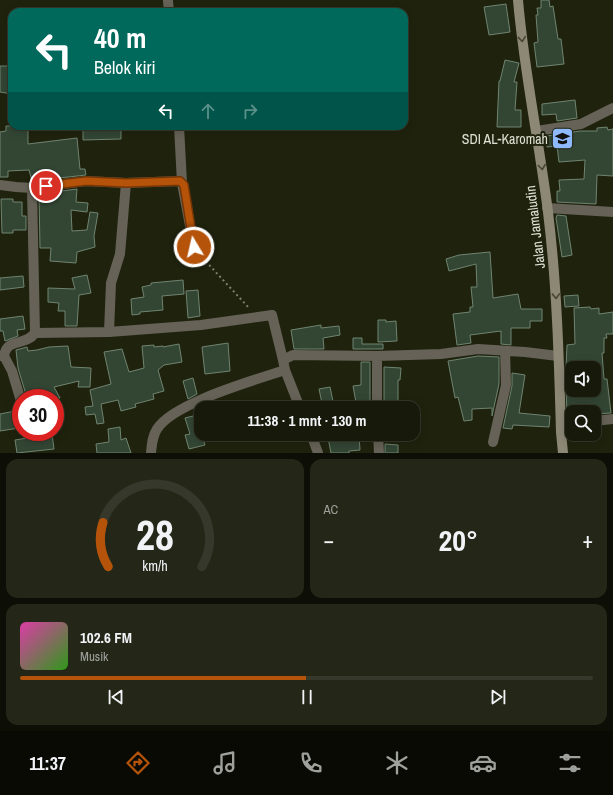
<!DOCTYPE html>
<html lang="id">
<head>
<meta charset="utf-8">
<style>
	body { margin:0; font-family:"Archivo Narrow",sans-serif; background:#242718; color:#f1f3f6; height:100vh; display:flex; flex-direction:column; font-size:15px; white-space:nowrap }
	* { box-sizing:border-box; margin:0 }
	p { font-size:13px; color:#9ea19c }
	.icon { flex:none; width:22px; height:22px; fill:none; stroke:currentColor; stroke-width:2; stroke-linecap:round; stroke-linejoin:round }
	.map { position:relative; height:453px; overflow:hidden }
	.panel { display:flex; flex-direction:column; gap:6px; padding:6px; background:#0d0e06; flex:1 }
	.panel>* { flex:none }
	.banner { position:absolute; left:8px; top:8px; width:400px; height:122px; border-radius:12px; box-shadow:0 2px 10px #0003,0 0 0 1px #36382b; background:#00695c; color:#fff; overflow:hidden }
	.fabs { position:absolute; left:565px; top:361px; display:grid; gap:8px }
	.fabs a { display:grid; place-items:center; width:36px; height:36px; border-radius:8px; background:#171a0a; box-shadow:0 2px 10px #0003,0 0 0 1px #36382b; font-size:20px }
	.speed { position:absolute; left:12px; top:389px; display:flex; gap:8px; font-size:20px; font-weight:700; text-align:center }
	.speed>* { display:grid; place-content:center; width:52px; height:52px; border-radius:50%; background:#171a0a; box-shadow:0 2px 10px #0003,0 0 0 1px #36382b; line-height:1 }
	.speed .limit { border:6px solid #d22; background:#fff; color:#111 }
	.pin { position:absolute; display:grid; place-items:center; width:34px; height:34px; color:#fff; margin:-17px; border:2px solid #fff; border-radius:50%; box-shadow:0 1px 4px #0007 }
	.me { position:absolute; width:44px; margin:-22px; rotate:351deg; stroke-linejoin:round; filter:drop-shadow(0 0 3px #0008) }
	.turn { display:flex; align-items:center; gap:14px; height:84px; padding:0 20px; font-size:18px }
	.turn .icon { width:52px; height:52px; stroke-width:2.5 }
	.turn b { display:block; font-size:28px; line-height:34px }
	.lanes { display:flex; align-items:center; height:38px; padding:0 20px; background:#0003; justify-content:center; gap:20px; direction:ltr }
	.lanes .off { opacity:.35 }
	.big { font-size:30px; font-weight:800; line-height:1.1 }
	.panel .tile { flex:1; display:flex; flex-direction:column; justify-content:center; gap:6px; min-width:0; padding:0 14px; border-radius:12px; background:#242718 }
	.panel .dial { align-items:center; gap:0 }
	.dial svg { height:104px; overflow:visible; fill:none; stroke:#36382b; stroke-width:7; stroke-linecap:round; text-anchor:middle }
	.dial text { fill:#f1f3f6; stroke:none }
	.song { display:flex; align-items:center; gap:12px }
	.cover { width:48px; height:48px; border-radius:6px; background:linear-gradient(135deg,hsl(320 70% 55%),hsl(110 70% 35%)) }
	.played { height:4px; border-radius:2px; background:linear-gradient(90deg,#b45309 50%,#36382b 50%) }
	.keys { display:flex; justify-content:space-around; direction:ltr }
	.heat { display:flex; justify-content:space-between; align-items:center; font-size:22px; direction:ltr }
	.panel .tiles { flex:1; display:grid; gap:6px; grid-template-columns:1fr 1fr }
	.tile:last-child { grid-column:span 2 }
	.trip { position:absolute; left:194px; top:401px; width:226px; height:40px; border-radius:12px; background:#171a0a; box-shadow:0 2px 10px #0003,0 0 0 1px #36382b; font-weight:800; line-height:40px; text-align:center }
	.menu { display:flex; height:64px; justify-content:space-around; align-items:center; background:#090a04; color:#9ea19c }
	.menu .icon { width:28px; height:28px }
	.menu .current { color:#b45309 }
	.menu b { font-size:18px; color:#f1f3f6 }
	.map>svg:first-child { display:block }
	.building { fill:#334634; stroke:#6f8470 }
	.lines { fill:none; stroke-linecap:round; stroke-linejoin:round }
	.path { stroke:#7d806e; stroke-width:2; stroke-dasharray:2 3; stroke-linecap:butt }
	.street { stroke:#666257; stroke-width:10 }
	.secondary { stroke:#8d8776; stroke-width:10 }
	.oneway { stroke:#464632 }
	.route-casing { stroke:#753606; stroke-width:10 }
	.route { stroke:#b45309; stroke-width:7 }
	.labels { text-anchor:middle; stroke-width:4; stroke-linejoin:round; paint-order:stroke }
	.poi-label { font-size:14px; fill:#dde0d2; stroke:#1f230d; text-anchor:end }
	.street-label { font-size:14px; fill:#dde0d2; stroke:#1f230d }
</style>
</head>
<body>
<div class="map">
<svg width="613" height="453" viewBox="0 0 613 453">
	<rect width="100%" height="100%" fill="#1f230d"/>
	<path class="building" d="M541 0H549L550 7 553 6 558 39H561L564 64 537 67 534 43 538 42 536 15H538L537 8H541Z
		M506 4 510 32 489 35 484 7Z
		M505 60 519 63 514 82H517L515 110H521V127H497L499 81H500Z
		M0 66H12V94L0 92Z
		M575 100 577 118 557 121 556 114 542 115V104Z
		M6 126H28V144L77 138 80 169H85L86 175 32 181 29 170 8 171V177H0V132L6 131Z
		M83 126H121V139L83 140Z
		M607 127 608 130 613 129V176L597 175 596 204 557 202V191H560L559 180 584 179 585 160 559 162 557 146 547 147V136L580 131H597V128Z
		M77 189 76 202 88 203 87 212 71 210 72 231 87 230 90 212 98 213 94 236 95 247 77 252 76 263 50 261 51 248H40L39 194Z
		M1 199H13V202H22V216H26V230H13V233H2Z
		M557 215 566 216 572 255 562 257 556 218Z
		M490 252 493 298 518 294 521 309H542V321H530V328H511V345L501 344V331L470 335 471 343 457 345 453 314 470 312V307H473L471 287H477L476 264 449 271 446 259 459 255Z
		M87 275 91 293 79 295 77 326H65V311H58L59 303 48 302V288L75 289 72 278Z
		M23 276 24 287 0 290V278Z
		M183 280 184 294 162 296 163 310 140 312V314L132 315 131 299 144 297 142 287 151 285V283Z
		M198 290 200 316 188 318 186 291Z
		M578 295 579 306 565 307 564 296Z
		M590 307 591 309 599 308V314L613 312V334H606L607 338H604V353H602L604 379H607L611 413 594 414V412H567L566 390H594V368H566L567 345 575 344 574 308Z
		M23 316 25 329 17 330 18 336 5 341 3 331H0V319Z
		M378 320H386V322L396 321 397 341 378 342Z
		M321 325V328L339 326 340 335 323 338 324 349H294L291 330Z
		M353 338H362V344H383V349H353Z
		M228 343 230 371 205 374 202 347Z
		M179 344 182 362 164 365 158 370 164 391 153 394 154 399 135 404 136 407 121 411 118 400 101 404 104 423 97 424 95 414 86 415 85 407 93 406 90 390 111 384 104 352 122 349 129 372 144 368 142 346 154 345V347L163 346V347Z
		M68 346 71 367 91 368 90 387H78L79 381 54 387 60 398H27L18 368 16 350 27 347 28 351 37 350 49 347Z
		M478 356 499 357V384L492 416V408L472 409V420L464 421 458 397 455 398 448 361Z
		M361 362H370V408H357L353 386 361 385Z
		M384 367 401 368 400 380H398V404H384Z
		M512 373 525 375 519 413 550 416 549 427 513 425 512 429 503 428 512 386Z
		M193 378 197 394 188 399 183 381Z
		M330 387 334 406 323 408 319 389Z
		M15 411 19 428 0 431V414Z
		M197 415 205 445 189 449 185 435 190 434 185 418Z
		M120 427 121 440 126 438 131 453H97L96 444 109 442 108 429Z
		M52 434 54 449 17 453 15 440Z
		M346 435H359L360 450 349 451V453H331L328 438Z
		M385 444 398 445V453H385Z"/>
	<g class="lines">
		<path class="path" d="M199 254 249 308"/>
		<path class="street" d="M168 1 169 12
			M179 126 182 183 194 247
			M537 131 581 124 613 108
			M0 185 16 187 32 188
			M547 208 613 212
			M109 332 111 283 120 254 126 183
			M35 333 109 332 201 325 272 315 283 360
			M0 356H4C7 337 25 347 35 333L32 188 86 181 126 183 180 181 182 183
			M4 356 12 371 21 401
			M377 356V408
			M285 370 300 408
			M594 421 613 419
			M561 428 572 426
			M311 434 318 453
			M378 434 379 453
			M493 442 506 385 505 351
			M151 453C152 444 152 437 157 429 173 403 255 380 285 370L283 360 293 355 377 356 441 354 478 349 525 352 558 356"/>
		<path class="secondary" d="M518 0C524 71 539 141 548 212 557 286 559 359 561 432L563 453"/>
	</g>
	<defs><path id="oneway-chevron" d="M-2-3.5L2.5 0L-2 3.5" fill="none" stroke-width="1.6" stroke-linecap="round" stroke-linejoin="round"/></defs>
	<g class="oneway">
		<use href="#oneway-chevron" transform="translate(522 39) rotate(84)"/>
		<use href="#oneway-chevron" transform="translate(542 167) rotate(82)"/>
		<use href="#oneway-chevron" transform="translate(556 296) rotate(88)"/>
	</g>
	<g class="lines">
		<defs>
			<path id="route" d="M46 186 86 181 126 183 180 181 184 185 194 247"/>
		</defs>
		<use href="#route" class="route-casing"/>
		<use href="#route" class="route"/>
	</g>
	<defs>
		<symbol id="school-square" viewBox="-11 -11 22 22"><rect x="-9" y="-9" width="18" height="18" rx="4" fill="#8eb9fc" stroke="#1f230d"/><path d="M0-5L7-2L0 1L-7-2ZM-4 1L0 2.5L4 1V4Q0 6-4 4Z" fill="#111"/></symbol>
	</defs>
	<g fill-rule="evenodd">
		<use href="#school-square" x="550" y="126" width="25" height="25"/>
	</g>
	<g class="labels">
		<g class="poi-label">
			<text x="548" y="144">SDI AL-Karomah</text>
		</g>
		<g class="street-label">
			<text transform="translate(535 227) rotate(-97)" y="5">Jalan Jamaludin</text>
		</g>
	</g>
</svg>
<div class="fabs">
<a><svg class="icon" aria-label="sound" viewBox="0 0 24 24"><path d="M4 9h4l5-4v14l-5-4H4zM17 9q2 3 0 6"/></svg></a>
<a><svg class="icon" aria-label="search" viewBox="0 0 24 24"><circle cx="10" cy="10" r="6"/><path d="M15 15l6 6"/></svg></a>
</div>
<div class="speed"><div class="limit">30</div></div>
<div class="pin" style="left:46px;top:186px;background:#d93025"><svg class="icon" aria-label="arrive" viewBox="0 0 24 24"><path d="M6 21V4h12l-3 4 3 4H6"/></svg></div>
<svg class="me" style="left:194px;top:247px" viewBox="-20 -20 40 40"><circle r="17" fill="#b45309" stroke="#fff" stroke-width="3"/><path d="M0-11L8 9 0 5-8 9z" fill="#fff"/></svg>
<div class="trip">11:38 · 1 mnt · 130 m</div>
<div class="banner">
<div class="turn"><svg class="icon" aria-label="left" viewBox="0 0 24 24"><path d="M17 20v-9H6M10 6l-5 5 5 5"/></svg><div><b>40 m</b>Belok kiri</div></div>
<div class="lanes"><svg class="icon" aria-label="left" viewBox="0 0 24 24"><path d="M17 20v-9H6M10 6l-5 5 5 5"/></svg><svg class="icon off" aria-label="ahead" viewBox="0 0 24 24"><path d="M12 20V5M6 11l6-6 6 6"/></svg><svg class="icon off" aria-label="right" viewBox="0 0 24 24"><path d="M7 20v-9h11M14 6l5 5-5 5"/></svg></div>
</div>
</div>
<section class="panel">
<div class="tiles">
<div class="tile dial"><svg viewBox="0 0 100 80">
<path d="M14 69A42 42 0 1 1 86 69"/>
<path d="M14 69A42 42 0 0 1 10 35" stroke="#b45309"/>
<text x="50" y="56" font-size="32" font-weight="700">28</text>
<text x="50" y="72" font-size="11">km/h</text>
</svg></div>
<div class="tile"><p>AC</p>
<div class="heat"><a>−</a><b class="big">20°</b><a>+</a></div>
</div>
<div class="tile">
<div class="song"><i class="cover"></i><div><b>102.6 FM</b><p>Musik</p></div></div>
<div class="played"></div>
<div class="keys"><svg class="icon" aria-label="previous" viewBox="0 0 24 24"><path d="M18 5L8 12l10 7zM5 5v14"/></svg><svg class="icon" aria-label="pause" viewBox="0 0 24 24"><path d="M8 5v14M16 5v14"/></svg><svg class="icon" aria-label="next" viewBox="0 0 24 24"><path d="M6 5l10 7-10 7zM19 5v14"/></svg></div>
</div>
</div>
</section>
<nav class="menu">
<b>11:37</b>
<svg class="icon current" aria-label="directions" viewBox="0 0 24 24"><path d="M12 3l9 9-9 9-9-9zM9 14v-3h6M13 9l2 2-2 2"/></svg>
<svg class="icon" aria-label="music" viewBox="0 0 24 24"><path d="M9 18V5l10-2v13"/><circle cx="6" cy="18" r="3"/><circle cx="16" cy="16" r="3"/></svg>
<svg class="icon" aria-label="phone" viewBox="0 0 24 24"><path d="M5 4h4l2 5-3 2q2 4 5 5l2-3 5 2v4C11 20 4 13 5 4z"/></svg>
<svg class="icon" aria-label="climate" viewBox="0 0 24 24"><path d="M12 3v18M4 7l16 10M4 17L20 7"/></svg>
<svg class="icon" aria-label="car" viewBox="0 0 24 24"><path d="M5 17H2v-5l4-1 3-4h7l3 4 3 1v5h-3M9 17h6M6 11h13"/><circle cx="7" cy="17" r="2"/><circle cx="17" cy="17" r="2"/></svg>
<svg class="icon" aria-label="filters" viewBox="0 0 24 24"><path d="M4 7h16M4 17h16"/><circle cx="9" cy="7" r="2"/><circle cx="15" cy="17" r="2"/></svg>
</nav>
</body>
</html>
